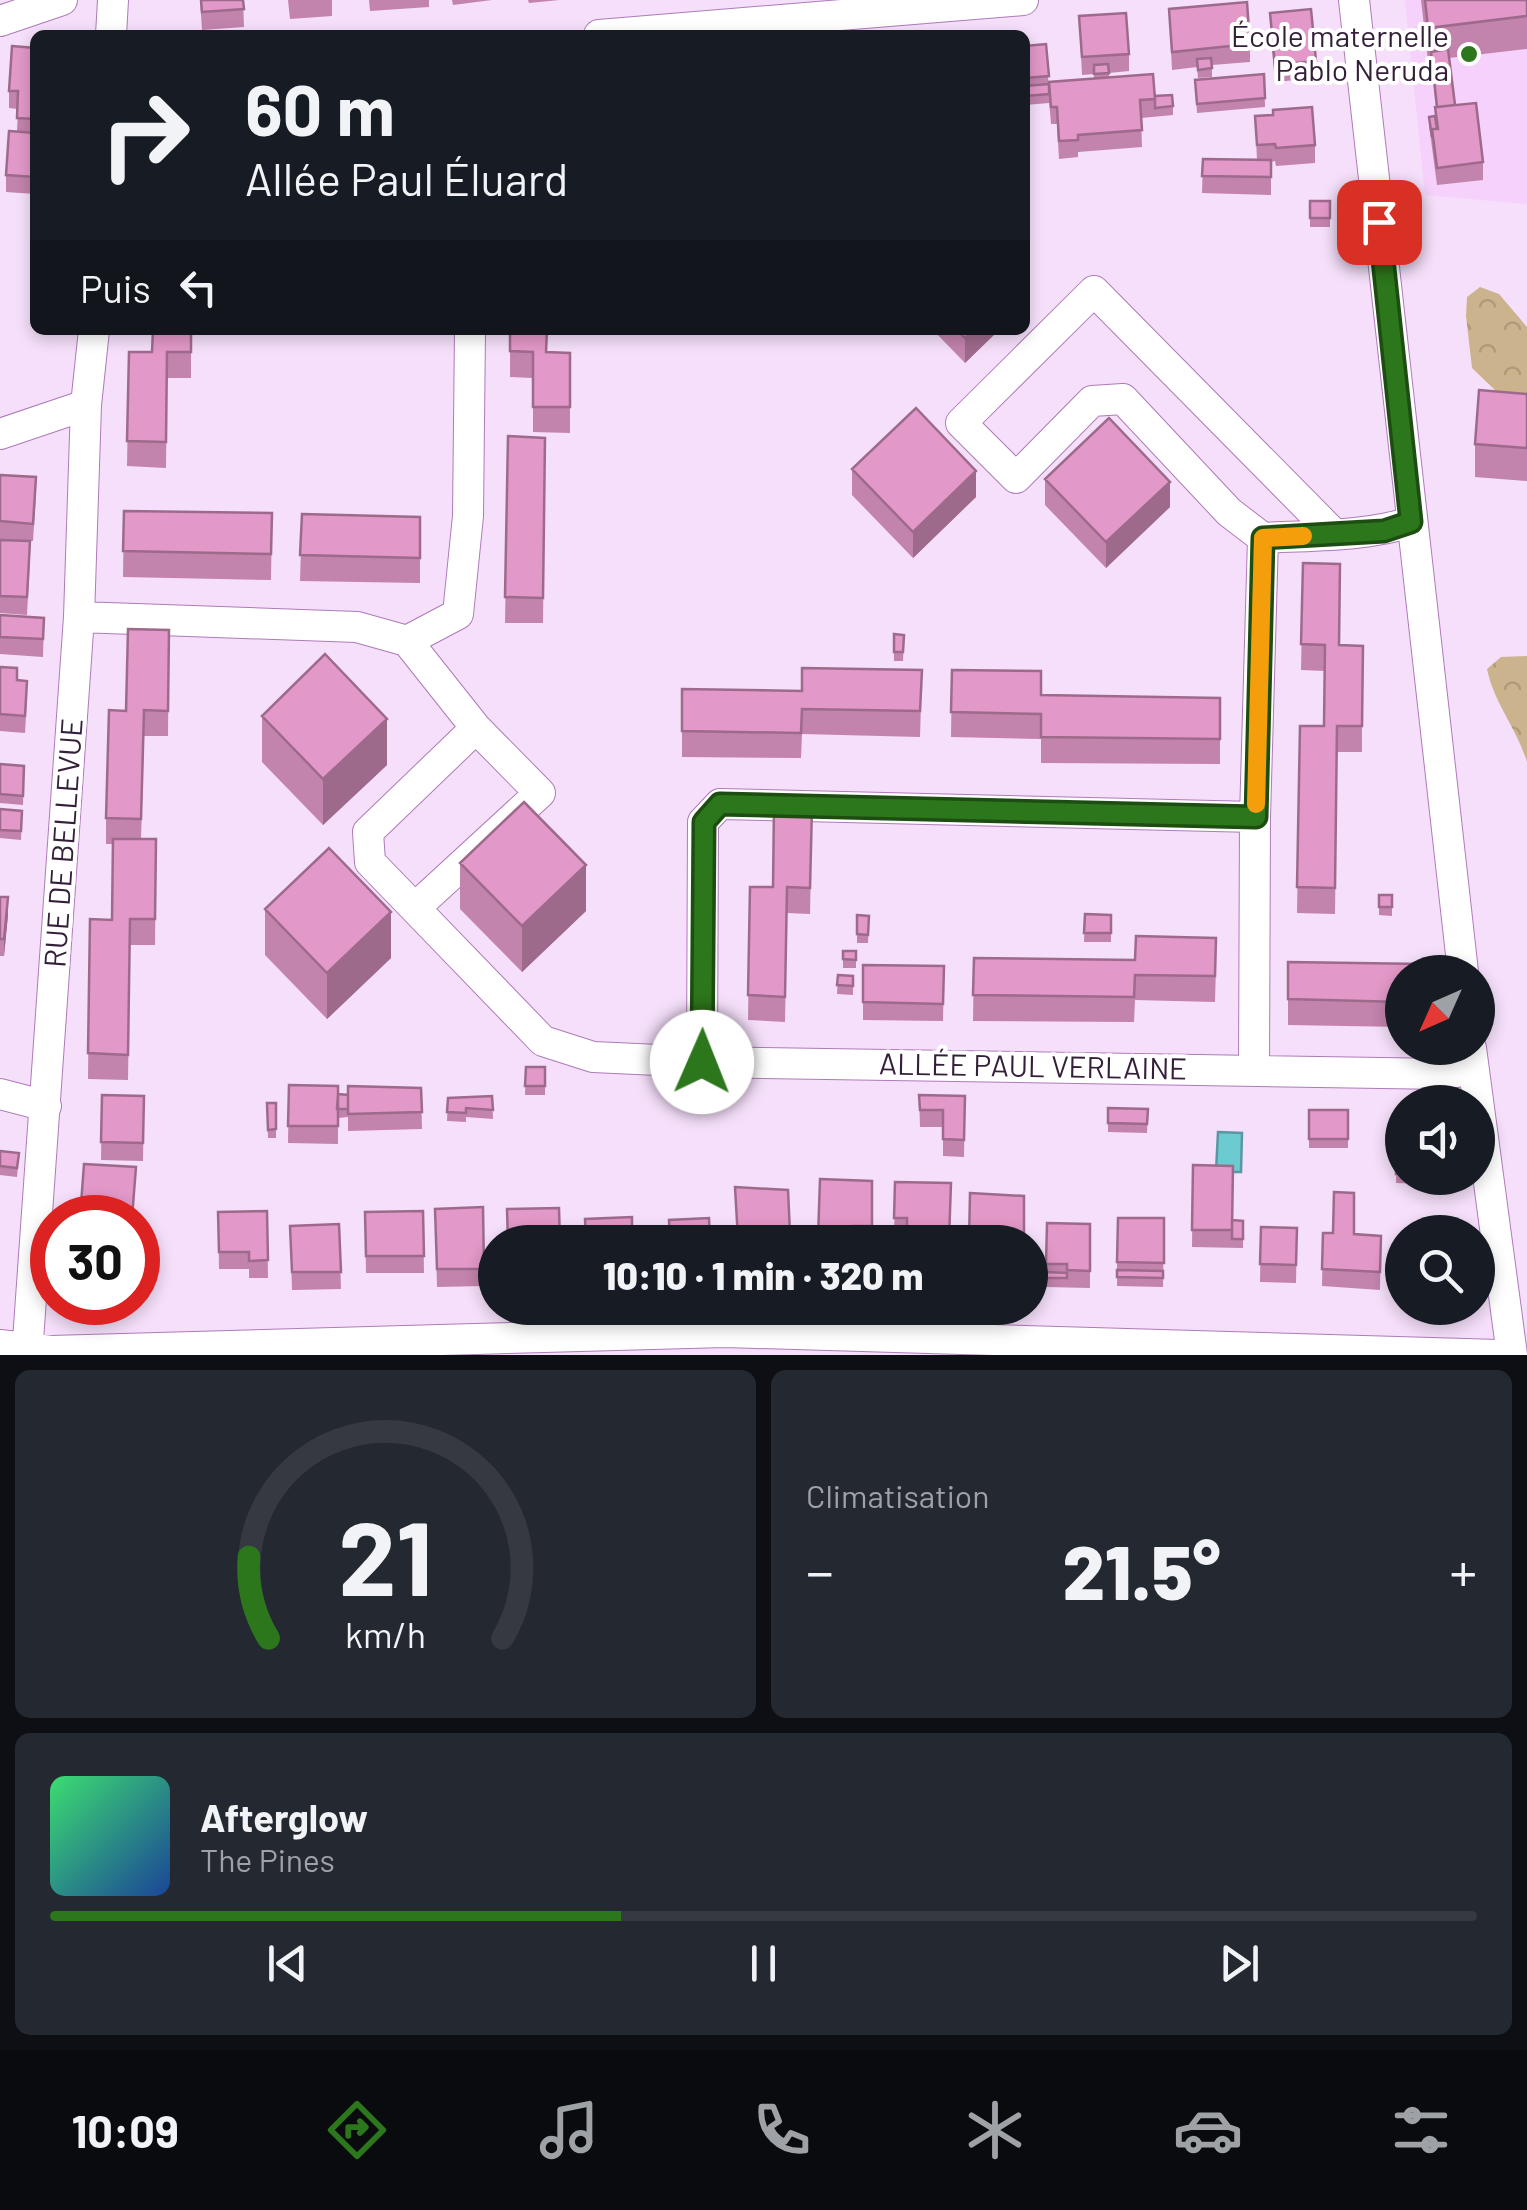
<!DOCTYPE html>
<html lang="fr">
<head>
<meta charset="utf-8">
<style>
	body { margin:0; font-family:Barlow,sans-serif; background:#242831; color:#f1f3f6; height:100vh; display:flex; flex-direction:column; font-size:38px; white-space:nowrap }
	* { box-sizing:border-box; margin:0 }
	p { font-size:32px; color:#9ea1a6 }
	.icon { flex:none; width:55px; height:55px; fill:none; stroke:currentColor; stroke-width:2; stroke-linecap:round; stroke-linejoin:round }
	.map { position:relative; height:1355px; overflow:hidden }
	.drawer { display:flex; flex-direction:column; gap:15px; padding:15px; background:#0d0f14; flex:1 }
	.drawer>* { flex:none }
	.banner { position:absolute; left:30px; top:30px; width:1000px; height:305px; border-radius:15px; box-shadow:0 5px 15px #0003; background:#171b24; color:#f1f3f6; overflow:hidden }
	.needle { width:65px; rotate:225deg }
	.tools { position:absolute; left:1385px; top:955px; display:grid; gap:20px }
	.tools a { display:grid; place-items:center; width:110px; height:110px; border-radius:50%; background:#171b24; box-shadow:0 5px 15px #0003; font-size:50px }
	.speed { position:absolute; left:30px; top:1195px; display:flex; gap:20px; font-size:50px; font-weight:700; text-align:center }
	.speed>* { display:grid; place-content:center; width:130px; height:130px; border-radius:50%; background:#171b24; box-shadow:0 5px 15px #0003; line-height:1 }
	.speed .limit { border:15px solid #d22; background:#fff; color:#111 }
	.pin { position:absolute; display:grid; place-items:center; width:85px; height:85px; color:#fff; margin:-42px; border-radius:20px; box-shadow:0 5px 15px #0006 }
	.me { position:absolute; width:110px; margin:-55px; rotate:1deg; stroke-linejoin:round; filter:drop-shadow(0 0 8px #0008) }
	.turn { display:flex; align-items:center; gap:35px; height:210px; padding:0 50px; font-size:45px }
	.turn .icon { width:130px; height:130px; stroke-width:2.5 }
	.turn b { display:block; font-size:70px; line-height:85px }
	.then { display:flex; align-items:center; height:95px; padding:0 50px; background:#0003; gap:20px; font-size:38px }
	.big { font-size:75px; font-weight:800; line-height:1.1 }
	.drawer .card { flex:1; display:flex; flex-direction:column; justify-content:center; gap:15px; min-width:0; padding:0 35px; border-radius:15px; background:#242831 }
	.drawer .dial { align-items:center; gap:0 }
	.dial svg { height:260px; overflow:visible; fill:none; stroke:#363941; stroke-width:7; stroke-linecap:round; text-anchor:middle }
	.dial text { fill:#f1f3f6; stroke:none }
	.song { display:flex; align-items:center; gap:30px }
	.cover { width:120px; height:120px; border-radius:15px; background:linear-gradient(135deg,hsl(140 70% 55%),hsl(220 70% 35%)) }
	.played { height:10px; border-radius:5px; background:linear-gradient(90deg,#2c761b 40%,#363941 40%) }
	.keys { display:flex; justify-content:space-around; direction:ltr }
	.heat { display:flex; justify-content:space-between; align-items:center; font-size:55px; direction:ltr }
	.drawer .tiles { flex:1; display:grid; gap:15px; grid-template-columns:1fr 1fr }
	.card:last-child { grid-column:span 2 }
	.trip { position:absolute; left:478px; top:1225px; width:570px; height:100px; border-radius:50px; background:#171b24; box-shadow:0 5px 15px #0003; font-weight:800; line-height:100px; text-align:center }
	.tabs { display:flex; height:160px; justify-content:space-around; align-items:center; background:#090b0e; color:#9ea1a6 }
	.tabs .icon { width:70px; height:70px }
	.tabs .active { color:#2c761b }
	.tabs b { font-size:45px; color:#f1f3f6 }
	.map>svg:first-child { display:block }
	.built { fill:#f5d1fc }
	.forest { fill:url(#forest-crowns) }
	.water { fill:#6bcbd1; stroke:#5a97a3; stroke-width:2.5 }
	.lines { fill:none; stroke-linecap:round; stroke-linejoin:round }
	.minor-casing { stroke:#ae7bb9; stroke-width:32 }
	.minor { stroke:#fff; stroke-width:30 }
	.wall { fill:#c283ac }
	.shaded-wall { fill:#9e6a8c }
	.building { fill:#e298c8; stroke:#9e6a8c; stroke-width:2.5 }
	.route-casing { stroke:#1d4d12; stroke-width:25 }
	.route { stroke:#2c761b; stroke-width:18 }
	.slow { stroke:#f59e0b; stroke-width:18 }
	.poi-dot { fill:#2c761b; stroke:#fff; stroke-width:4 }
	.labels { text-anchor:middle; stroke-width:8; stroke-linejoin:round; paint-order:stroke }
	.poi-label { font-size:30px; fill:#341f38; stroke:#fff; text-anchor:end }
	.street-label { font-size:30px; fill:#341f38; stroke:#fff }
</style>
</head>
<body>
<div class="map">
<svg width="1527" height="1355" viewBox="0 0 1527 1355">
	<defs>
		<pattern id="forest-crowns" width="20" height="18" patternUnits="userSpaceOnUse" patternTransform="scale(2.5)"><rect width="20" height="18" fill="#cbb48d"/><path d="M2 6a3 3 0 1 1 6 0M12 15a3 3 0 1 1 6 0" fill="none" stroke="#af9a7a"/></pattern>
	</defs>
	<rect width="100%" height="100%" fill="#f5dffa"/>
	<path class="built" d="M1405 0H1527V204L1425 195Z"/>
	<path class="forest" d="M1480 287 1499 294 1527 327V395L1498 393 1472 368 1466 316 1467 297Z
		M1527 656V762C1516 727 1494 703 1487 669L1501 657Z"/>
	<path class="water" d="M1218 1132 1242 1133 1241 1172H1216Z"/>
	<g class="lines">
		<defs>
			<path id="minor" d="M1354 0 1463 972
				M0 21 62 0
				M111 35 113 0
				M599 35 1023 0
				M0 434 86 405
				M1334 534 1094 291 961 423 1016 478 1092 401 1123 399 1229 512 1263 538C1312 535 1364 537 1411 522
				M79 617 357 627 407 641 458 614 468 516 470 330
				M407 641 476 728 540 793 416 907
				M476 728 368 832 370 862 543 1041 593 1057 702 1062 1445 1074 1473 1069
				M1471 1048 1512 1355
				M702 1062 703 822 720 804 1255 817
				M1254 1070 1255 817 1263 538
				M0 1094 46 1106
				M0 1345 51 1351 725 1332 1499 1355
				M27 1355 79 617 86 405 94 330"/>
		</defs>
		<use href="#minor" class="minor-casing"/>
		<use href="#minor" class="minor"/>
	</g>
	<path class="wall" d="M200 0H243L244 27 202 30Z
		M288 0H332V16L290 19Z
		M369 0H429V7L370 11Z
		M452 0H492L453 5Z
		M528 0H559L529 3Z
		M1421 0H1527V49L1449 58 1455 105 1483 162V180L1437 185 1429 125V117L1435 116 1436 107 1431 60 1428 61Z
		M1169 9 1250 44V62L1212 65V77L1198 78 1197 67 1172 70Z
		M1270 13 1316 61V78L1275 82 1270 30Z
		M1079 16 1129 54V71L1109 73V77L1155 96 1173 106V115L1141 118 1142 147 1078 152V157L1059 159 1057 124H1051L1049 100V103L1025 105V46L1046 44 1049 92 1094 78V74L1082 75Z
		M35 48V194L6 192V175L17 132 18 109 9 108V91Z
		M1264 74 1265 107 1197 113 1195 80Z
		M1255 116 1315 145V163L1276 166 1275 161 1271 162V195L1202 193 1203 159 1257 160Z
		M1310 201H1330V227H1310Z
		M191 330V378H167L166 468 127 466 129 352H152Z
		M510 330 547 352 570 353V433L533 432V378L510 377Z
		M933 330H999L965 363Z
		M1527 394V481L1475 477V444Z
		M508 436 545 438 543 623H505Z
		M852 469 976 497 913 558 852 495Z
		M0 475 36 495 33 541 0 539Z
		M1045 479 1170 507 1106 568 1045 505Z
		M124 511 272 513 271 580 123 577Z
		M302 514 420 517V583L300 581Z
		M0 540 30 559 27 615 0 613Z
		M1303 563 1339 645 1362 727V752H1337L1335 914 1297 913 1300 726H1324L1325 671 1301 670Z
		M0 615 44 618 43 657 0 654Z
		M169 630 168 736H144L141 839H156L155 945H130L128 1080 88 1079 90 919 112 920 113 844H106V818L126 711Z
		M894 634 904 635 903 661H894Z
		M0 667 17 680 27 698 25 733 0 731Z
		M922 670 920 737 802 734 801 758 682 757V689L802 691Z
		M952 670 1041 695 1220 698V764L1041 763V739L951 737Z
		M262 716 387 765 323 825 262 762Z
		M0 764 24 766 23 805 0 803Z
		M812 807 810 914 787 913 785 1022 748 1020 750 887H773Z
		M0 809 22 811 21 840 0 838Z
		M460 863 586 911 522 972 460 909Z
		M1379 895H1392V916L1379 915Z
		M0 897 8 915 4 956H0Z
		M265 909 391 958 327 1019 265 955Z
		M1085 914 1111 915V942H1084Z
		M857 915 869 916 868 943H857Z
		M843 951H856V968H843Z
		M974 958 1216 964 1215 1002 1135 1000 1134 1022 973 1021Z
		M1288 962 1402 972V1027L1288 1025Z
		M863 965 944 966 943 1021 863 1020Z
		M838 975 853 976V995L837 994Z
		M526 1067H545V1095H525Z
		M289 1085 338 1096 421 1088 422 1129 348 1131V1117L338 1118V1144L288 1143Z
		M102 1095 144 1096 143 1161 101 1160Z
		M919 1095 965 1096 964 1157 943 1156V1127H920Z
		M492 1096 493 1119 466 1117V1122L447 1121 448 1098Z
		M267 1103H276V1138H268Z
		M1108 1108 1148 1109 1147 1133 1108 1132Z
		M1309 1110H1348V1148H1309Z
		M1398 1132H1402V1178H1423V1184L1396 1183Z
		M0 1151 19 1153 17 1177 0 1175Z
		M1193 1165 1232 1220 1243 1221V1248L1192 1247Z
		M820 1179 872 1181V1242H818Z
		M895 1182 951 1183 950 1242H894Z
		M735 1187 788 1190 790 1242H737Z
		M483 1207 484 1286 437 1287 435 1209Z
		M267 1211 268 1278H249V1269H219L218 1212Z
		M423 1211 424 1273H366L365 1212Z
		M1164 1218 1163 1287 1117 1286V1262Z
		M1047 1223 1090 1224V1288L1045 1287Z
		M339 1224 341 1289 292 1290 290 1226Z
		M1261 1227 1297 1228 1296 1283 1260 1282Z
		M1323 1233 1381 1236 1380 1290 1322 1286Z
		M78 1302H132V1305Z"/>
	<path class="shaded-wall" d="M1028 277V303L1025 306V280Z
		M973 330H999L965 363V338Z
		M976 471V497L913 558V532Z
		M1170 482V507L1106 568V542Z
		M387 719V765L323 825V779Z
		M586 865V911L522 972V926Z
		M8 897V915L4 956V939Z
		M391 912V958L327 1019V973Z"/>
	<path class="building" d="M201 0H243L244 9 202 12Z
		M1425 0H1527V16L1428 28Z
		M1247 2 1250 44 1172 52 1169 9Z
		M1311 9 1316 61 1275 65 1270 13Z
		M1126 13 1129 54 1082 57 1079 16Z
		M1046 44 1049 76 1025 78V46Z
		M12 46 35 48V119L17 118 18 91H9Z
		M1448 49 1455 105 1437 107 1431 52Z
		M1211 58 1212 68 1198 70 1197 59Z
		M1108 64 1109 73 1094 74V65Z
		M1153 74 1155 99 1140 100 1142 130 1078 135V140L1059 141 1057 107H1051L1049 82Z
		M1264 74 1265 98 1197 104 1195 80Z
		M1049 84V94L1025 96V86Z
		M1172 95 1173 106 1155 108V96Z
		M1476 103 1483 162 1437 168 1432 129H1438L1435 107Z
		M1312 107 1315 145 1276 148 1275 144 1257 145 1255 116 1273 115V110Z
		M1435 116 1437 129H1432V137L1429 117Z
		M9 131 35 133V177L6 175Z
		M1203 159 1271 160V177L1202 176Z
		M1310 201H1330V218H1310Z
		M153 330H191V352H167L166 442 127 441 129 352H152Z
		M510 330H547L546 352 570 353V407H533V352L510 351Z
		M957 330H973L965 338Z
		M1479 390 1527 394V448L1475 444Z
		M916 408 976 471 913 532 852 469Z
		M1109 418 1170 482 1106 542 1045 479Z
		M508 436 545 438 543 598 505 597Z
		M0 475 36 477 33 524 0 521Z
		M124 511 272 513 271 554 123 551Z
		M302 514 420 517V558L300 555Z
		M0 540 30 541 27 597 0 596Z
		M1303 563 1340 564 1339 645 1363 646 1362 726H1337L1335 888 1297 887 1300 726H1324L1325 645 1301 644Z
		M0 615 44 618 43 639 0 637Z
		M128 629 169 630 168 711 144 710 141 819 106 818 109 710 126 711Z
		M894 634 904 635 903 652H894Z
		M325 654 387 719 323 779 262 716Z
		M0 667 17 668V680L27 681 25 716 0 714Z
		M802 668 922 670 920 711 802 709 801 733 682 731V689L802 691Z
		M952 670 1041 671V695L1220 698V739L1041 737V714L951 712Z
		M0 764 24 766 23 796 0 794Z
		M524 802 586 865 522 926 460 863Z
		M774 806 812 807 810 888 787 887 785 997 748 995 750 887H773Z
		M0 809 22 811 21 831 0 830Z
		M113 839H156L155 919H130L128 1055 88 1053 90 919 112 920Z
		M329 848 391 912 327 973 265 909Z
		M1379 895H1392V907H1379Z
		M0 897H8L4 939H0Z
		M1085 914 1111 915V933H1084Z
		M857 915 869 916 868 935 857 934Z
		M1136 936 1216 938 1215 976 1135 975 1134 997 973 995 974 958 1135 960Z
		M843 951H856V960L843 959Z
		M1288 962 1423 964V972H1402V1002L1288 999Z
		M863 965 944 966 943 1004 863 1002Z
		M838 975 853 976V986L837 985Z
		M526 1067H545V1086H525Z
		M289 1085 338 1086V1126H288Z
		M348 1086 421 1088 422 1112 348 1114Z
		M338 1094 348 1095V1109H337Z
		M102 1095 144 1096 143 1143 101 1142Z
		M919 1095 965 1096 964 1140 943 1139V1110H920Z
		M492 1096 493 1110 466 1108V1113L447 1112 448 1098Z
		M267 1103H276V1129L268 1130Z
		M1108 1108 1148 1109 1147 1124 1108 1123Z
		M1309 1110H1348V1139H1309Z
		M1398 1132H1402V1174H1396Z
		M0 1151 19 1153 17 1168 0 1166Z
		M84 1164 136 1167 132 1218H80Z
		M1193 1165 1233 1166 1232 1230H1192Z
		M820 1179 872 1181V1226H852L851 1230H871V1238H818Z
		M895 1182 951 1183 949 1240 894 1238V1227L907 1228V1218H894Z
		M735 1187 788 1190 790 1233 756 1234V1239H738Z
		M1334 1192 1354 1193V1234L1381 1236 1380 1272 1322 1269 1323 1233H1333Z
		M970 1193 1024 1196V1242H969Z
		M483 1207 484 1269H437L435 1209Z
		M559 1208 560 1242H508L507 1209Z
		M267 1211 268 1260 249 1261V1252H219L218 1212Z
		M423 1211 424 1256H366L365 1212Z
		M632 1217V1242H586L585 1219Z
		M709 1218 710 1242H670L669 1220Z
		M1118 1218H1164V1263L1117 1262Z
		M1232 1220 1243 1221V1239H1232Z
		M1047 1223 1090 1224V1271L1067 1270V1264H1046Z
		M339 1224 341 1272H292L290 1226Z
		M1423 1225H1450V1232H1423Z
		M1261 1227 1297 1228 1296 1265 1260 1264Z
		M1117 1270 1163 1271V1278L1117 1277Z
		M1046 1272 1067 1273V1278H1045Z"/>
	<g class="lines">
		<defs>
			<path id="route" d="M702 1062 704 822 720 804 1256 817 1263 538 1384 531 1411 522 1379 222"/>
		</defs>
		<use href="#route" class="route-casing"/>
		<use href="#route" class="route"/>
		<path class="slow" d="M1256 804 1263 538 1303 536"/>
	</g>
	<circle class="poi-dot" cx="1469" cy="54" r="10"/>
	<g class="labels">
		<g class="poi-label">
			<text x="1449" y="47">École maternelle<tspan x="1449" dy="34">Pablo Neruda</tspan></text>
		</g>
		<g class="street-label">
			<text transform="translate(64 843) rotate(-86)" y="10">RUE DE BELLEVUE</text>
			<text transform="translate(1033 1067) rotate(1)" y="10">ALLÉE PAUL VERLAINE</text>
		</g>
	</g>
</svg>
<div class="tools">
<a><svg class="needle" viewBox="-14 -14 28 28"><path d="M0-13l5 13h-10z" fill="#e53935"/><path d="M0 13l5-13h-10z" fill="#9ea1a6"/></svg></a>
<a><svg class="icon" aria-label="sound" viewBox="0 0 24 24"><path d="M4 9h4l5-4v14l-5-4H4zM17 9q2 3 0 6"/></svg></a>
<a><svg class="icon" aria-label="search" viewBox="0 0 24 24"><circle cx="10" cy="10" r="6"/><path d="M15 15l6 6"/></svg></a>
</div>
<div class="speed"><div class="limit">30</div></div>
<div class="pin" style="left:1379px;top:222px;background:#d93025"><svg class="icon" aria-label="arrive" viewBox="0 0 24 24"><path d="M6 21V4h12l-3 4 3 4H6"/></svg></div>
<svg class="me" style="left:702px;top:1062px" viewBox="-20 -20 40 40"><circle r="19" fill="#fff"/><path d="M0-13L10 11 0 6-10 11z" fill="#2c761b"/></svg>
<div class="trip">10:10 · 1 min · 320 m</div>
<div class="banner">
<div class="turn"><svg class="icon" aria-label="right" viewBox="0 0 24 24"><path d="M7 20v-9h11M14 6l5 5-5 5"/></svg><div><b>60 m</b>Allée Paul Éluard</div></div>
<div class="then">Puis<svg class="icon" aria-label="left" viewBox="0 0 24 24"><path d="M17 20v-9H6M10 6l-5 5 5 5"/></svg></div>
</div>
</div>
<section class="drawer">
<div class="tiles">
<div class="card dial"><svg viewBox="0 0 100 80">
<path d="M14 69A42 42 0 1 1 86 69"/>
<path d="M14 69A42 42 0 0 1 8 44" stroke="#2c761b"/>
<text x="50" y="56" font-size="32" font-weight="700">21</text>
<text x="50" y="72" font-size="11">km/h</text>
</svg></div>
<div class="card"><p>Climatisation</p>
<div class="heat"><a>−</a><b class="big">21.5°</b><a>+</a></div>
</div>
<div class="card">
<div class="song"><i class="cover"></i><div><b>Afterglow</b><p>The Pines</p></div></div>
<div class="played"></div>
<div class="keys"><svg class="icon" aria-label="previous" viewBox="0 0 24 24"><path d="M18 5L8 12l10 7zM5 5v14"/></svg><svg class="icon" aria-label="pause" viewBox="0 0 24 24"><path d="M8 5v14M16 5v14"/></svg><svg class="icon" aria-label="next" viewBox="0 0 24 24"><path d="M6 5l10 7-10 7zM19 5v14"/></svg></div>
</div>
</div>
</section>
<nav class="tabs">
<b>10:09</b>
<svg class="icon active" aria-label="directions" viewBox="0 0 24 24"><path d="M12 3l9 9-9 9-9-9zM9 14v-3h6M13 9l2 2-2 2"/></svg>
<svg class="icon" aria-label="music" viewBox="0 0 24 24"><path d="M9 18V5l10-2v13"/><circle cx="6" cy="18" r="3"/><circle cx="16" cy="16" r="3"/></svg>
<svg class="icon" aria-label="phone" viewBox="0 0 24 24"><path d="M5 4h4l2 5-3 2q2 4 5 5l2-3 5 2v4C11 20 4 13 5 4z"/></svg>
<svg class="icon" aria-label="climate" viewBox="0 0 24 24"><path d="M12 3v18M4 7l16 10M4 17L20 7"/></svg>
<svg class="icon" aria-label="car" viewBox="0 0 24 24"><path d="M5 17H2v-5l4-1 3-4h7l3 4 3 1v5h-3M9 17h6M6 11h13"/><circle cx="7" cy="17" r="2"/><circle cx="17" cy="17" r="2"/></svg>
<svg class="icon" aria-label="filters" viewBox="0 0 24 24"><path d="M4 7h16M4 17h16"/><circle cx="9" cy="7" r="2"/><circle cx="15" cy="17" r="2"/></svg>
</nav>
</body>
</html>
